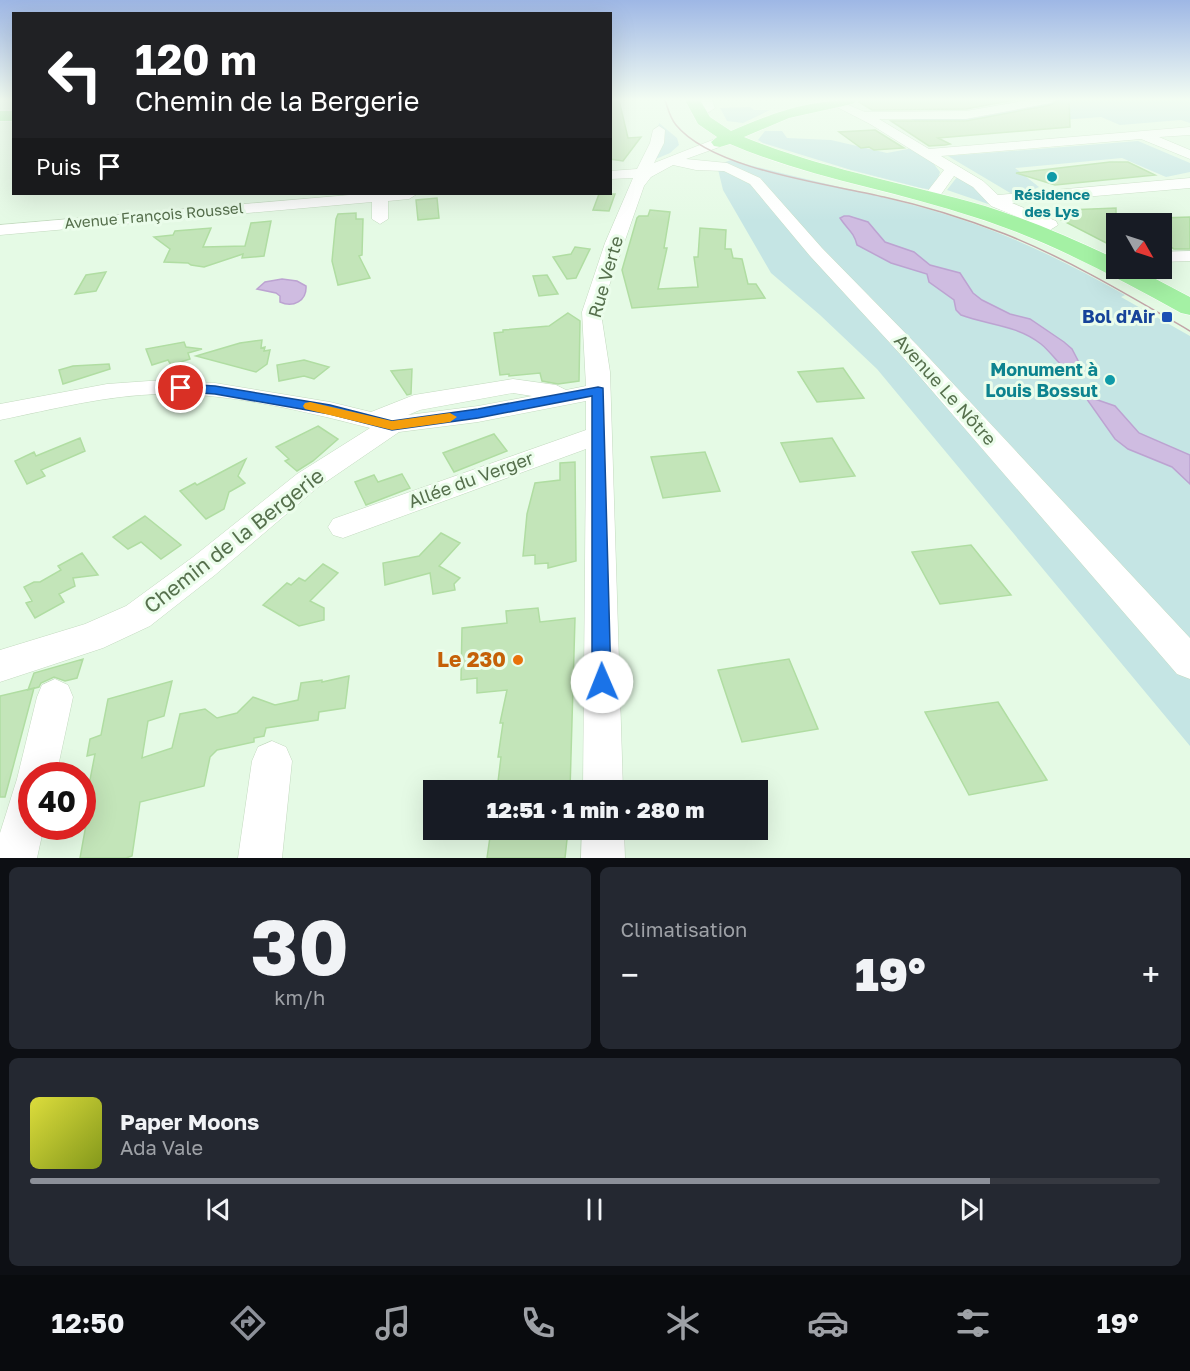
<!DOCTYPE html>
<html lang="fr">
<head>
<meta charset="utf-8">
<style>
	body { margin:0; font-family:"Golos Text",sans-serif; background:#242831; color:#f1f3f6; height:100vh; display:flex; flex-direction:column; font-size:22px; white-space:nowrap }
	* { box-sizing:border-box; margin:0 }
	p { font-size:20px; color:#9ea1a6 }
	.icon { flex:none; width:33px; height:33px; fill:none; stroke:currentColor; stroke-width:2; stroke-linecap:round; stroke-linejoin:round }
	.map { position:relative; height:858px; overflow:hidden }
	.details { display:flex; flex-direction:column; gap:9px; padding:9px; background:#0d0f14; flex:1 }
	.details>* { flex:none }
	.guide { position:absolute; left:12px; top:12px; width:600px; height:183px; border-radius:0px; box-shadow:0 6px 24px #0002; background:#202124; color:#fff; overflow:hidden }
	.needle { width:39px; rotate:129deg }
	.tools { position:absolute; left:1106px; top:213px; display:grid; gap:12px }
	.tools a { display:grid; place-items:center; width:66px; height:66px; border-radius:0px; background:#171b24; box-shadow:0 6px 24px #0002; font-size:30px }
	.speed { position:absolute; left:18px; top:762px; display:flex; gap:12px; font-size:30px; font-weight:700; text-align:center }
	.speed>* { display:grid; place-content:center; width:78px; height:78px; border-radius:50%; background:#171b24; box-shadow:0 6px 24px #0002; line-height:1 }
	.speed .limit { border:9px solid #d22; background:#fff; color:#111 }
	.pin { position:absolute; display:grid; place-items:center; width:51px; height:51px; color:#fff; margin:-26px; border:3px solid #fff; border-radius:50%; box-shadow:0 2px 6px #0007 }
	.me { position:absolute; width:66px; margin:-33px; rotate:359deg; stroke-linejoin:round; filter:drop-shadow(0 0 4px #0008) }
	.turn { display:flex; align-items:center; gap:21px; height:126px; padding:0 24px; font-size:27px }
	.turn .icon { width:78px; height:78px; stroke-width:2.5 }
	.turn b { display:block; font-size:42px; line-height:51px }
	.then { display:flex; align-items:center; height:57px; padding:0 24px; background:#0003; gap:12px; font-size:22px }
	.big { font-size:45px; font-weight:800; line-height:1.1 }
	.details .tile { flex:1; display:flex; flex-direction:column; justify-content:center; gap:9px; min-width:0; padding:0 21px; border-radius:9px; background:#242831 }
	.details .dial { align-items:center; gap:0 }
	.dial b { font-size:78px; line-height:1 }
	.song { display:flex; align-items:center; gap:18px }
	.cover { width:72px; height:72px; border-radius:9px; background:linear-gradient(135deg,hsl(60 70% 55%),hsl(70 70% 35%)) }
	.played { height:6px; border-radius:3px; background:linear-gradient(90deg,#8c9099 85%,#363941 85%) }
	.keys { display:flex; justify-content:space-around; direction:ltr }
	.heat { display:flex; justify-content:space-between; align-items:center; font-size:33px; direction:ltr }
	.details .tiles { flex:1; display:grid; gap:9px; grid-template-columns:1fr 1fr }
	.tile:last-child { grid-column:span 2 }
	.trip { position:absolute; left:423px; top:780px; width:345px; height:60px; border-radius:0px; background:#171b24; box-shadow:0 6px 24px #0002; font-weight:800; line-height:60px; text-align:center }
	.menu { display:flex; height:96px; justify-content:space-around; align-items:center; background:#090b0e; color:#9ea1a6 }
	.menu .icon { width:42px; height:42px }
	.menu .selected { color:#8c9099 }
	.menu b { font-size:27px; color:#f1f3f6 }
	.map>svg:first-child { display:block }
	.green { fill:#c5e5e4 }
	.water { fill:#cfbce1; stroke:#bca3d1; stroke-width:1.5 }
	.building { fill:#c3e5b9; stroke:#b0dda2; stroke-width:1.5 }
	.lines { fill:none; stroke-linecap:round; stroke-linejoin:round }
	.minor-casing { stroke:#c3dabf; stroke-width:1 }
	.major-casing { stroke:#fff; stroke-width:1 }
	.minor { fill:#fff; fill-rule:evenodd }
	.major { fill:#a4f1a4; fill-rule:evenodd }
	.tram { stroke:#c2a5a8; stroke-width:1.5 }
	.route { fill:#1a73e8; stroke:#114b97; stroke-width:1.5 }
	.slow { fill:#f59e0b }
	.culture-dot { fill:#0f9aa8; stroke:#ebfdeb; stroke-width:2 }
	.transit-dot { fill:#1a4fb4; stroke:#ebfdeb; stroke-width:2 }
	.food-dot { fill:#e8710a; stroke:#ebfdeb; stroke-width:2 }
	.labels { text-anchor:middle; stroke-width:6; stroke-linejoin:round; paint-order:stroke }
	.far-culture-label { font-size:15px; font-weight:bold; fill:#0d838f; stroke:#ebfdeb }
	.far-street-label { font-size:15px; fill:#56704d; stroke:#ebfdeb }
	.street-label { font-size:18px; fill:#56704d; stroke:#ebfdeb }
	.transit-label { font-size:18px; font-weight:bold; fill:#164399; stroke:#ebfdeb; text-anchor:end }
	.culture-label { font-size:18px; font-weight:bold; fill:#0d838f; stroke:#ebfdeb; text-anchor:end }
	.near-street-label { font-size:21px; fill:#56704d; stroke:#ebfdeb }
	.near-food-label { font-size:21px; font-weight:bold; fill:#c56008; stroke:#ebfdeb; text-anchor:end }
</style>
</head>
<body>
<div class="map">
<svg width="1190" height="858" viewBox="0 0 1190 858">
	<rect width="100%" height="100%" fill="#e5fae5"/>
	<path class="green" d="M1067 100H1185L1190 102V123L1181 120 1120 125 1101 117 934 130 902 115 974 118Z
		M750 107 754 110H770L743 123 727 121 720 108Z
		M659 123 677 138 679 145 670 153 651 161Z
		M765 131H782L787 138 831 140 887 153 913 148 930 159 940 172 937 182 932 190 921 188 851 170 763 143 758 140Z
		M1138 141 1190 163V172L1166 177 1122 158 1015 168 1039 187 1017 197 948 156Z
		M731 160C805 181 881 194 954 217 1014 236 1070 264 1125 295L1121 297 1190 336V746L877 369 820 315 771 273 723 190 717 165Z
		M957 177 972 184 997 207 947 190Z"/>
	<path class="water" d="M844 216H849L868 222 885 242 914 252 930 265 960 273 973 293 982 300 1010 314 1030 319 1064 342 1072 349 1085 374C1063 376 1056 356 1041 344 1017 325 988 325 961 315L956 310 954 300 929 282 927 274 891 263 857 245C854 232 847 229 840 218Z
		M282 279 297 281 306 286C307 301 293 308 280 302V296L276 293 257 289 265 282Z
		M1089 397 1115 406 1139 433 1190 455V484L1172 467 1128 449 1115 439 1086 398Z"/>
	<path class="building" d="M610 100H619L628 138 641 137 623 161 610 159Z
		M861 100H1014L966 109 872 110 859 102Z
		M1058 100H1069L1070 127 938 138 950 144 945 145 929 146 891 121H966L1051 105Z
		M875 130 904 148 874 150 869 147 861 148 839 132Z
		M1110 162H1128L1155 175 1055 185 1016 173Z
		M599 194H615L609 211 593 210Z
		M437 198 439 218 418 220 416 200Z
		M1116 208V248L1044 211Z
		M650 210 670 212 664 248H667L658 289 698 287 694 257H698L700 228 726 230 725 249H731L733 258 742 259 748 284H756L765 298 632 308 622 270 637 218 639 216H648Z
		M356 213V219H363L362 255 359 256 370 278 338 285 332 261 336 219 338 214Z
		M1190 217V249H1174L1161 241V218Z
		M271 221 264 256 242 258 243 254 204 267 191 265 188 263 164 262 170 249 154 237 173 235 175 231 211 228 203 247 245 246 251 223Z
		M575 247 590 249 576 278 567 279 553 257 571 254Z
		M106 272 96 291 75 294 86 275Z
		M547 275 558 294 539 296 533 276Z
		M568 313 580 321 579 381 558 384 542 381 540 373 509 376V374L500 375 494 333 503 332V330L549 326Z
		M262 340 261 348 265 347 264 351 270 350 267 364 256 372 196 356 240 343Z
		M184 342 186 347 202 349 188 353 190 359 171 365 168 360 152 365 146 349Z
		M304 360 329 367 314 379 304 376 279 381 277 365Z
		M109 364 110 369 63 384 59 370 73 366Z
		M843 368 864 398 817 402 798 372Z
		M412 369 411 394 407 395 391 371Z
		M318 426 338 439 313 461 297 471 285 461 289 459 276 447Z
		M494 434 507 451 454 472 443 453Z
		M80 438 85 451 41 470 45 476 27 484 15 461 34 452 36 456Z
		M832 438 855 476 800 482 781 443Z
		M705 452 720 491 663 498 651 457Z
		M246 459 238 476 245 483 229 492 224 509 206 519 180 491 195 483 197 485Z
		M575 462 576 561 548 568V563L535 564V555L523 556 527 514 535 483 560 480V463Z
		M402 474 410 488 366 505 355 482 374 475 378 482Z
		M145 516 181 545 161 559 141 542 128 549 113 537Z
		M441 533 460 543 439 566 460 578 454 584 455 590 433 594 430 573 385 585 383 563 419 556Z
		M971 545 1011 595 940 604 912 552Z
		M82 553 98 575 73 578 75 586 59 594 64 602 35 618 26 603 32 601 24 587 34 582H40L61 570 58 566Z
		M323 564 338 573 310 601 324 608V620L299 626 263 605 287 583 291 585 299 578 305 581Z
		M538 608 540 622 575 618 570 790H497L501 757H498L503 723H500L507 690 477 693V678L461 680 462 628 507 623 506 611Z
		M83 659 77 678 65 681 54 677 41 683 39 687 28 690 34 673Z
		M789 659 818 729 742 742 718 670Z
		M349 676 345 708 319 712 318 720 266 728 264 736 254 738V742L217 750 210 757 204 786 140 802 132 856 126 858H80L88 814 83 816 95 754 87 756 90 739 101 735 108 699 172 681 164 716 148 721 142 758 172 748 180 714 205 709 217 718 237 713 253 697 275 705 298 700 301 683 322 680V682Z
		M34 688 5 797H0V696Z
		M998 702 1047 780 969 795 925 712Z
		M491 830H568L565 858H487Z"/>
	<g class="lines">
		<defs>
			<path id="minor" d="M700 100H712L715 108 703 116H695V110L703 107Z
				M1029 100H1056L1051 103 966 119H879L929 149 1190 127V135L1159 137 1190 150V159L1141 139 941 156 983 181 998 195 1190 178V188L1012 203 1056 221 1058 225 1050 230 991 206 973 187 954 176 937 200H925L923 197 944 170 870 124 829 103 831 101H839L865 112 966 111Z
				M659 126 665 130 664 143 654 163 715 139H725L727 142 725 145 686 159 727 163 760 178 822 248 918 346 1190 638V679L1177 674 902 356 810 256 750 184 724 171 696 170 673 165 651 177 644 186 609 286 602 320 610 372 623 790H583L586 449 343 538 333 535 328 527 333 519 586 430V401L478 422 399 432 317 488 215 575 150 626 103 648 0 682V650L85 624 126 606 193 557 297 474 370 428C303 411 231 393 162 394 107 395 54 409 0 420V404L107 384 163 380 215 383 330 402 371 412 414 395 513 379 556 385 566 390 586 386 582 312 605 243 633 178 610 179V171L637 169 650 143 653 130ZM513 393 532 396 478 406 408 415 420 410Z
				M361 194H417L409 199 388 201V219L380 224 372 219V202L0 235V225Z
				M1190 251V261L1161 262V252Z
				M55 679 68 685 73 697 56 776H32V826H44L37 858H0V833L17 779 37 697 42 685Z
				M272 741 286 747 292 761 282 858H238L252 761 258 747Z
				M582 830H624L625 858H581Z"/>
			<path id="major" d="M685 100H700L710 117 731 131C778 111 807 100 859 100L852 104 789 118 744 137C822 169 905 183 985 206 1030 220 1074 239 1116 259V268H1135L1190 297V315L1181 313C1114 276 1047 240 974 217 893 190 809 178 730 144L720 147 714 146 711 142 717 137 698 124Z
				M0 111H14V121H0Z"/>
		</defs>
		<use href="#minor" class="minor-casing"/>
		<use href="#major" class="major-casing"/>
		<use href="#minor" class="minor"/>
		<use href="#major" class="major"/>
		<path class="tram" d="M665 100C668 109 670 118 676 125 713 170 829 184 884 197 925 206 966 219 1005 234 1070 260 1130 296 1190 331"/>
	</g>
	<linearGradient id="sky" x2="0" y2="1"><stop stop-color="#9eb7e5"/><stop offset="0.45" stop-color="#f3fdf3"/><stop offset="1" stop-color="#f3fdf3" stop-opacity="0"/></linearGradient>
	<rect width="1190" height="221" fill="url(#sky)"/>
	<path class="route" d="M181 384 215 386 330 405 392 421 478 409 598 387 603 388 611 682 608 689 602 692 595 689 592 682V396L478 418 392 430 330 414 215 394 176 391 174 388Z"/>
	<path class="slow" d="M310 402 392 421 450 413 457 417 450 422 392 430 305 409 303 406 305 403Z"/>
	<g class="culture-dot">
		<circle cx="1052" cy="177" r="6"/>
		<circle cx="1110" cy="380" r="6"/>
	</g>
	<rect class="transit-dot" x="1161" y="311" width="12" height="12" rx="3"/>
	<circle class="food-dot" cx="518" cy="660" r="6"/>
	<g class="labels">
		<g class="far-culture-label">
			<text x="1052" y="200">Résidence<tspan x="1052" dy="17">des Lys</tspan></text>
		</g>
		<g class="far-street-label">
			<text transform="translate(154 216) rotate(-5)" y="5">Avenue François Roussel</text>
		</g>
		<g class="street-label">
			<text transform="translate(606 277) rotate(-74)" y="6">Rue Verte</text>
			<text transform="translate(945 390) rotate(48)" y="6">Avenue Le Nôtre</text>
			<text transform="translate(471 480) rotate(-20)" y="6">Allée du Verger</text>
		</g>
		<g class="transit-label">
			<text x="1155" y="323">Bol d'Air</text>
		</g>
		<g class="culture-label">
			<text x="1098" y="376">Monument à<tspan x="1098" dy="21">Louis Bossut</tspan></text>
		</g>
		<g class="near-street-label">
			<text transform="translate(234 541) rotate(-38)" y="7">Chemin de la Bergerie</text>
		</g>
		<g class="near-food-label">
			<text x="506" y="667">Le 230</text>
		</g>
	</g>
</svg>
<div class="tools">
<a><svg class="needle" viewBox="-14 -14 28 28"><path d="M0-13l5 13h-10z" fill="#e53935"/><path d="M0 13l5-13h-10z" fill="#9ea1a6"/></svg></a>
</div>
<div class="speed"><div class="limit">40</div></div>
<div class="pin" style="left:181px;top:388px;background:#d93025"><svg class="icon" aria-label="arrive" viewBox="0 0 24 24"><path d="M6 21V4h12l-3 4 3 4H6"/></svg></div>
<svg class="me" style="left:602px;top:682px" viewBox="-20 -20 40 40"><circle r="19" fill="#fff"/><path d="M0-13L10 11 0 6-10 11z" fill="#1a73e8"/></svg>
<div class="trip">12:51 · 1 min · 280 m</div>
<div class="guide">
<div class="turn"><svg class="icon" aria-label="left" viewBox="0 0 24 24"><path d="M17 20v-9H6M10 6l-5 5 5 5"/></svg><div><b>120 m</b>Chemin de la Bergerie</div></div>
<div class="then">Puis<svg class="icon" aria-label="arrive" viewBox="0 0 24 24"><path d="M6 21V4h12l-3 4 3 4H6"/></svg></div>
</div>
</div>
<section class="details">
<div class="tiles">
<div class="tile dial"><b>30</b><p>km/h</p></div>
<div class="tile"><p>Climatisation</p>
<div class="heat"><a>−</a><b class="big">19°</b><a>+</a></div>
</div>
<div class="tile">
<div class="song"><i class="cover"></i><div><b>Paper Moons</b><p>Ada Vale</p></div></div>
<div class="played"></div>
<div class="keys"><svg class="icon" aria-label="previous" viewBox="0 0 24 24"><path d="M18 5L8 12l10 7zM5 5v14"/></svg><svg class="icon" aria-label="pause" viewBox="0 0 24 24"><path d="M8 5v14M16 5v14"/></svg><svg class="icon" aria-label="next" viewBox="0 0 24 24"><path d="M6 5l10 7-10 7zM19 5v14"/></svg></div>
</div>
</div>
</section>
<nav class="menu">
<b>12:50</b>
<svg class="icon selected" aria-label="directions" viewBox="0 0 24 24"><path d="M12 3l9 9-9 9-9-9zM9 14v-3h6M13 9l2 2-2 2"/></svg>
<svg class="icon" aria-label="music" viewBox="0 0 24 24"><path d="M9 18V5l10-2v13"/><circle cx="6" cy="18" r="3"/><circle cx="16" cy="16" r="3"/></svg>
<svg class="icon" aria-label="phone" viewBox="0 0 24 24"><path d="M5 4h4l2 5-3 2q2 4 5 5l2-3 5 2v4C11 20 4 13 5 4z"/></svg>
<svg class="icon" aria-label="climate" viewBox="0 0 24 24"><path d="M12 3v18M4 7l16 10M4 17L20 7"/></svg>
<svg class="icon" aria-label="car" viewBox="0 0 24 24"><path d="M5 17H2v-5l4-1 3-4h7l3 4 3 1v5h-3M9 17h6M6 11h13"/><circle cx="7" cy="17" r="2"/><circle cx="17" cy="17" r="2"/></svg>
<svg class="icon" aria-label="filters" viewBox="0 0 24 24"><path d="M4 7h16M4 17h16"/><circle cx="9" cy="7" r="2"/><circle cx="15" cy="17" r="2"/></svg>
<b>19°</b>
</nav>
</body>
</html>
